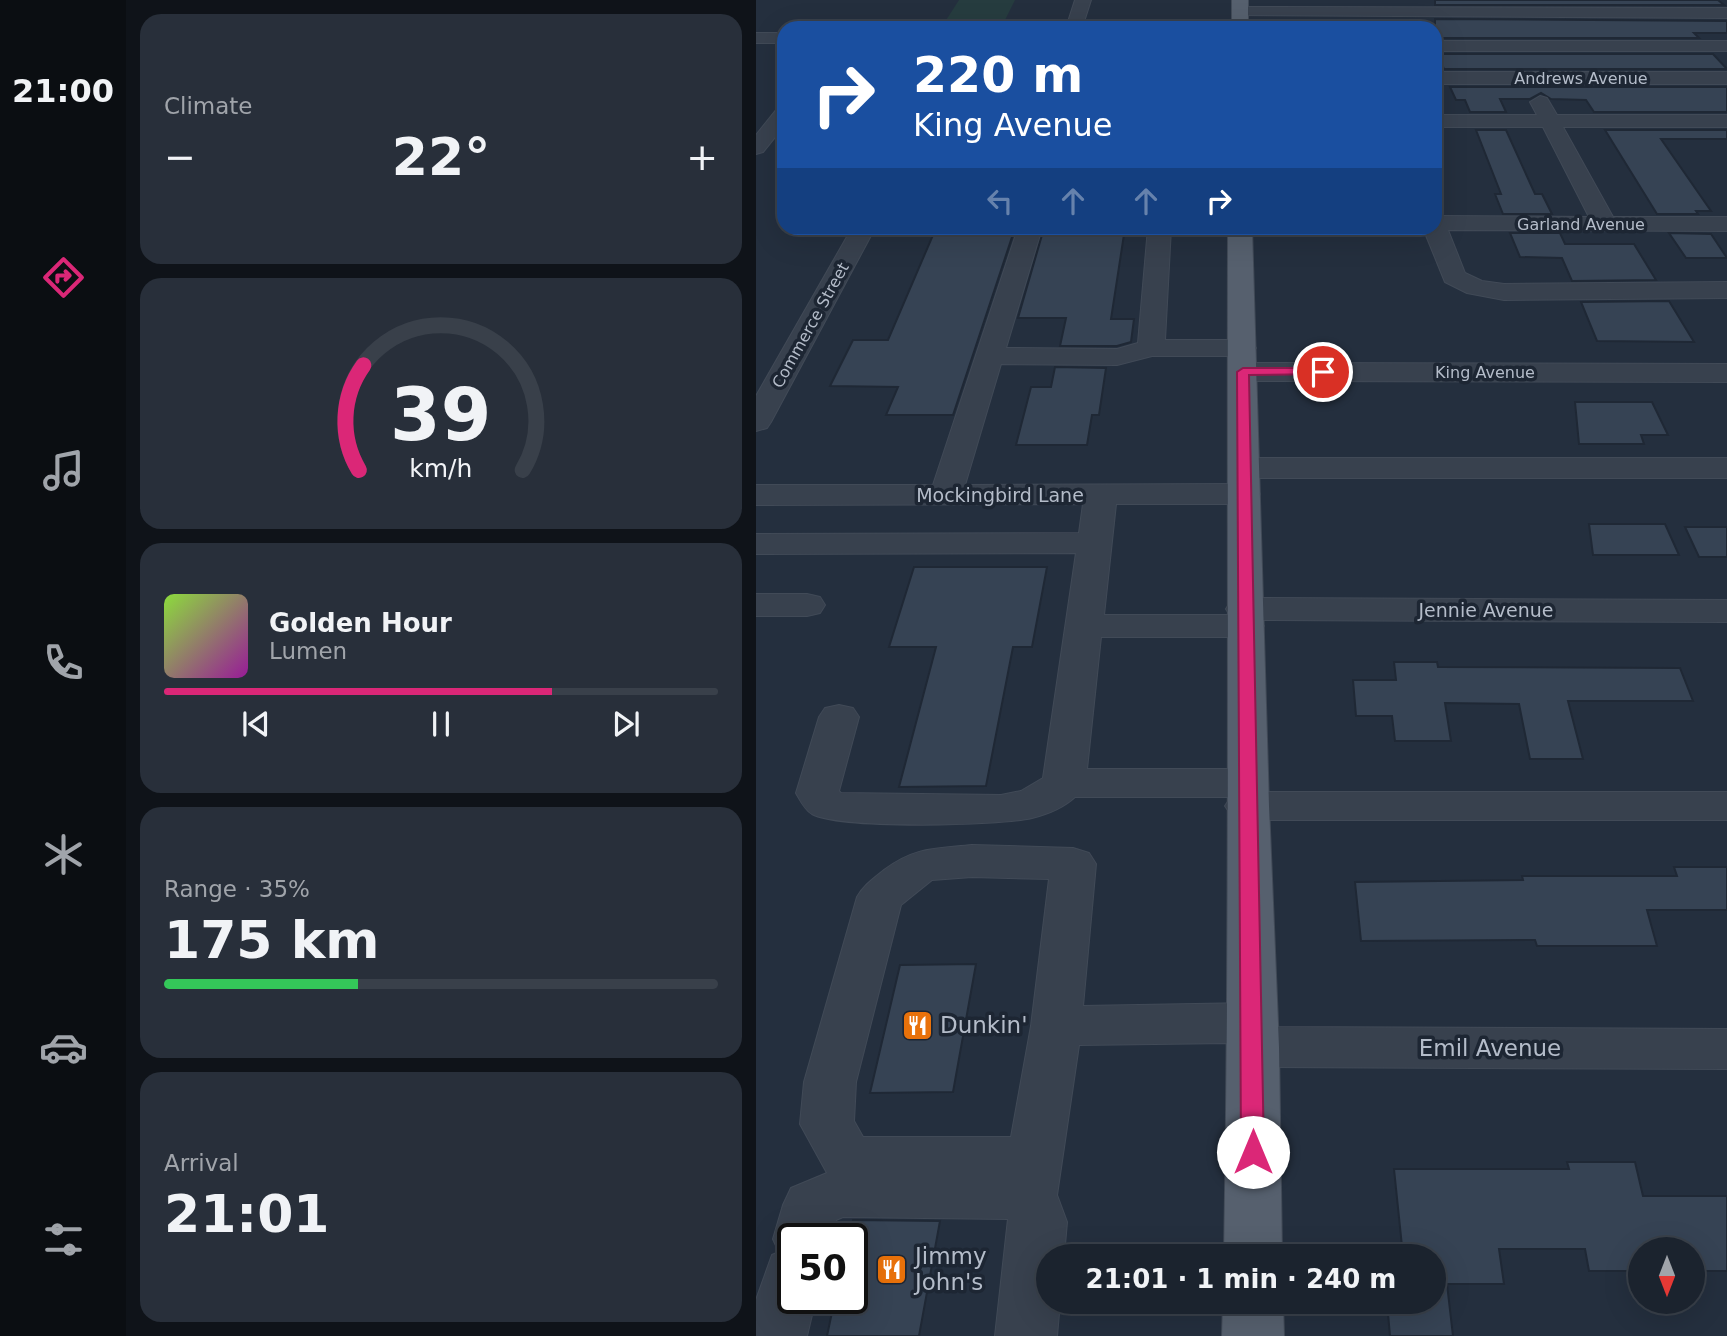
<!DOCTYPE html>
<html lang="en">
<head>
<meta charset="utf-8">
<style>
	body { margin:0; font-family:"DejaVu Sans",sans-serif; background:#282f3a; color:#f1f3f6; height:100vh; display:flex; flex-direction:column; font-size:26px; white-space:nowrap }
	* { box-sizing:border-box; margin:0 }
	p { font-size:23px; color:#a0a4aa }
	.icon { flex:none; width:38px; height:38px; fill:none; stroke:currentColor; stroke-width:2; stroke-linecap:round; stroke-linejoin:round }
	.map { position:relative; flex:1; overflow:hidden }
	.details { display:flex; flex-direction:column; gap:14px; padding:14px; background:#0f1319; width:630px }
	.details>* { flex:none }
	.hud { position:absolute; left:21px; top:21px; width:665px; height:214px; border-radius:21px; box-shadow:0 7px 28px #0002,0 0 0 2px #39404a; background:#1a4fa0; color:#fff; overflow:hidden }
	.needle { width:46px; rotate:180deg }
	.fabs { position:absolute; left:872px; top:1237px; display:grid; gap:14px }
	.fabs a { display:grid; place-items:center; width:77px; height:77px; border-radius:50%; background:#1b232e; box-shadow:0 7px 28px #0002,0 0 0 2px #39404a; font-size:35px }
	.speed { position:absolute; left:21px; top:1223px; display:flex; gap:14px; font-size:35px; font-weight:700; text-align:center }
	.speed>* { display:grid; place-content:center; width:91px; height:91px; border-radius:50%; background:#1b232e; box-shadow:0 7px 28px #0002,0 0 0 2px #39404a; line-height:1 }
	.speed .limit { border:4px solid #111; border-radius:10px; background:#fff; color:#111 }
	.pin { position:absolute; display:grid; place-items:center; width:60px; height:60px; color:#fff; margin:-30px; border:4px solid #fff; border-radius:50%; box-shadow:0 2px 7px #0007 }
	.me { position:absolute; width:77px; margin:-38px; rotate:0deg; stroke-linejoin:round; filter:drop-shadow(0 0 5px #0008) }
	.turn { display:flex; align-items:center; gap:24px; height:147px; padding:0 21px; font-size:32px }
	.turn .icon { width:91px; height:91px; stroke-width:2.5 }
	.turn b { display:block; font-size:49px; line-height:60px }
	.lanes { display:flex; align-items:center; height:66px; padding:0 21px; background:#0003; justify-content:center; gap:35px; direction:ltr }
	.lanes .off { opacity:.35 }
	.big { font-size:52px; font-weight:800; line-height:1.1 }
	.details .tile { flex:1; display:flex; flex-direction:column; justify-content:center; gap:10px; min-width:0; padding:0 24px; border-radius:21px; background:#282f3a }
	.details .dial { align-items:center; gap:0 }
	.dial svg { height:182px; overflow:visible; fill:none; stroke:#39404a; stroke-width:7; stroke-linecap:round; text-anchor:middle }
	.dial text { fill:#f1f3f6; stroke:none }
	.song { display:flex; align-items:center; gap:21px }
	.cover { width:84px; height:84px; border-radius:10px; background:linear-gradient(135deg,hsl(90 70% 55%),hsl(300 70% 35%)) }
	.played { height:7px; border-radius:4px; background:linear-gradient(90deg,#db2777 70%,#39404a 70%) }
	.keys { display:flex; justify-content:space-around; direction:ltr }
	.heat { display:flex; justify-content:space-between; align-items:center; font-size:38px; direction:ltr }
	.charge { height:10px; border-radius:5px; background:linear-gradient(90deg,#34c759 35%,#39404a 0) }
	.trip { position:absolute; left:280px; top:1244px; width:410px; height:70px; border-radius:35px; background:#1b232e; box-shadow:0 7px 28px #0002,0 0 0 2px #39404a; font-weight:800; line-height:70px; text-align:center }
	main { display:flex; flex:1; min-height:0 }
	.menu { display:flex; flex-direction:column; width:126px; justify-content:space-around; align-items:center; background:#0b0e12; color:#a0a4aa }
	.menu .icon { width:49px; height:49px }
	.menu .selected { color:#db2777 }
	.menu b { font-size:32px; color:#f1f3f6 }
	.map>svg:first-child { display:block }
	.green { fill:#263c3f }
	.building { fill:#364354; stroke:#1f2835; stroke-width:2 }
	.lines { fill:none; stroke-linecap:round; stroke-linejoin:round }
	.minor-casing { stroke:#414a57; stroke-width:2 }
	.major-casing { stroke:#414a57; stroke-width:2 }
	.minor { fill:#38414e; fill-rule:evenodd }
	.major { fill:#56606e; fill-rule:evenodd }
	.route { fill:#db2777; stroke:#8e194d; stroke-width:2 }
	.labels { text-anchor:middle; stroke-width:7; stroke-linejoin:round; paint-order:stroke }
	.far-street-label { font-size:16px; fill:#b4bcc9; stroke:#1d2633 }
	.street-label { font-size:19px; fill:#b4bcc9; stroke:#1d2633 }
	.near-poi-label { font-size:23px; fill:#b4bcc9; stroke:#1d2633; text-anchor:start }
	.near-street-label { font-size:23px; fill:#b4bcc9; stroke:#1d2633 }
</style>
</head>
<body>
<main>
<nav class="menu">
<b>21:00</b>
<svg class="icon selected" aria-label="directions" viewBox="0 0 24 24"><path d="M12 3l9 9-9 9-9-9zM9 14v-3h6M13 9l2 2-2 2"/></svg>
<svg class="icon" aria-label="music" viewBox="0 0 24 24"><path d="M9 18V5l10-2v13"/><circle cx="6" cy="18" r="3"/><circle cx="16" cy="16" r="3"/></svg>
<svg class="icon" aria-label="phone" viewBox="0 0 24 24"><path d="M5 4h4l2 5-3 2q2 4 5 5l2-3 5 2v4C11 20 4 13 5 4z"/></svg>
<svg class="icon" aria-label="climate" viewBox="0 0 24 24"><path d="M12 3v18M4 7l16 10M4 17L20 7"/></svg>
<svg class="icon" aria-label="car" viewBox="0 0 24 24"><path d="M5 17H2v-5l4-1 3-4h7l3 4 3 1v5h-3M9 17h6M6 11h13"/><circle cx="7" cy="17" r="2"/><circle cx="17" cy="17" r="2"/></svg>
<svg class="icon" aria-label="filters" viewBox="0 0 24 24"><path d="M4 7h16M4 17h16"/><circle cx="9" cy="7" r="2"/><circle cx="15" cy="17" r="2"/></svg>
</nav>
<section class="details">
<div class="tile"><p>Climate</p>
<div class="heat"><a>−</a><b class="big">22°</b><a>+</a></div>
</div>
<div class="tile dial"><svg viewBox="0 0 100 80">
<path d="M14 69A42 42 0 1 1 86 69"/>
<path d="M14 69A42 42 0 0 1 16 23" stroke="#db2777"/>
<text x="50" y="56" font-size="32" font-weight="700">39</text>
<text x="50" y="72" font-size="11">km/h</text>
</svg></div>
<div class="tile">
<div class="song"><i class="cover"></i><div><b>Golden Hour</b><p>Lumen</p></div></div>
<div class="played"></div>
<div class="keys"><svg class="icon" aria-label="previous" viewBox="0 0 24 24"><path d="M18 5L8 12l10 7zM5 5v14"/></svg><svg class="icon" aria-label="pause" viewBox="0 0 24 24"><path d="M8 5v14M16 5v14"/></svg><svg class="icon" aria-label="next" viewBox="0 0 24 24"><path d="M6 5l10 7-10 7zM19 5v14"/></svg></div>
</div>
<div class="tile"><p>Range · 35%</p><b class="big">175 km</b><div class="charge"></div></div>
<div class="tile"><p>Arrival</p><b class="big">21:01</b></div>
</section>
<div class="map">
<svg width="971" height="1336" viewBox="0 0 971 1336">
	<rect width="100%" height="100%" fill="#242f3e"/>
	<path class="green" d="M203 0H259L245 28H185Z"/>
	<path class="building" d="M679 0H962L968 5H679Z
		M679 19 971 21V33H938L943 38H679Z
		M682 54H957L971 69H688Z
		M694 87H971V112H838L830 100 795 99 785 93 774 99H744L750 112H714L709 100H700Z
		M720 130H750L779 194H786L796 214H747L739 194H745Z
		M849 130H971V139H905L955 211H940L942 214H901Z
		M180 228H259L197 415H130L142 387 74 386 97 340H132Z
		M288 228H369L355 319H378L375 342 361 346H304L310 318H262Z
		M754 233H804L809 244H878L900 280 816 281 806 258 764 257Z
		M913 233 955 234 971 258H930Z
		M913 301 938 342 841 341 825 302Z
		M299 367 350 368 343 415H336L331 445H260L275 387H295Z
		M819 402H896L912 435H885L888 444H823Z
		M833 524H909L923 555H837Z
		M929 527H971V557H943Z
		M158 567H291L276 647H257L230 786 143 787 180 647H133Z
		M638 662H681L682 667 924 668 937 701H812L827 759H774L763 704 689 703 695 741H639L636 716H600L597 680H640Z
		M918 867H971V910H891L901 946H781L779 940 605 941 599 882 767 880 766 876H921Z
		M220 964 197 1092 114 1093 144 965Z
		M811 1162H879L887 1196H971V1271H936V1250H884V1271H833L829 1249H743L748 1284H691L697 1336H634L631 1302H677V1256H647L638 1169H813Z
		M97 1220 184 1221 163 1336H71L79 1298H96Z"/>
	<g class="lines">
		<defs>
			<path id="minor" d="M319 0H335L326 28H310Z
				M484 7 971 8V18L478 15 476 12 478 9Z
				M0 33H28V43H0Z
				M679 41H971V51H679Z
				M679 72H971V84H679Z
				M784 96 791 98 801 115H971V127H807L857 217H971V231L692 230 709 273 726 281 748 284 971 282V298L748 300 711 293 689 282 667 228H679V216L833 217 787 127H679V115H781L774 102Z
				M28 107V126L7 152 0 154V135L21 109Z
				M96 228H119L15 422 11 428 0 431V396Z
				M262 228H286L250 348 361 349 382 343 392 228H415L409 340H486L496 342 500 348 496 354 486 356H396L361 365 245 364 209 485 488 484 500 487 504 494 500 501 488 504H360L348 615H474L470 609 475 601 488 598 971 600V622L503 620 508 626 502 634 489 637H345L331 769H491L506 773 512 783 507 792H971V820H491L476 816 469 806 475 797H319C307 808 292 814 276 818 242 826 84 829 56 814 49 810 44 800 40 793L63 717 69 708 83 705 97 708 103 717 83 791 85 793 245 795 265 791 287 778 320 553 0 554V534L323 533 327 504 0 505V485H177Z
				M487 363 971 364V382L487 381 477 378 473 372 477 366Z
				M488 458H971V478H488L477 475 472 468 477 461Z
				M0 594H51L64 597 69 605 64 613 51 616H0Z
				M216 845 317 848 333 853 340 864 327 1006 495 1003 513 1009 520 1023 518 1027 971 1029V1069L497 1067 479 1061 471 1047 473 1043 323 1045 301 1195 311 1222 308 1256H292V1302H304L301 1336H239L252 1219 87 1217 80 1220 75 1239H37V1298H60L51 1336H0V1300L16 1255 23 1252 17 1239 27 1205 35 1188 71 1173 44 1124 48 1082 101 897C108 885 117 879 128 870 159 847 178 849 216 845ZM216 877 293 879 275 1026 255 1137H107L98 1121 100 1082 145 905 176 880Z"/>
			<path id="major" d="M476 0H492V28H476Z
				M472 228H496L513 806 523 1047 526 1256H468C474 913 471 571 472 228Z
				M467 1302H527L528 1336H466Z"/>
		</defs>
		<use href="#minor" class="minor-casing"/>
		<use href="#major" class="major-casing"/>
		<use href="#minor" class="minor"/>
		<use href="#major" class="major"/>
	</g>
	<path class="route" d="M567 368 572 369V374L493 375 508 1152 505 1159 497 1161 489 1159 485 1152 481 372 487 368Z"/>
	<defs>
		<symbol id="restaurant-square" viewBox="-11 -11 22 22"><rect x="-9" y="-9" width="18" height="18" rx="4" fill="#e8710a" stroke="#1d2633"/><path d="M-5-6h1v4h1v-4h1v4h1v-4h1v5L-1.5 .5V6h-2V.5L-5-1ZM5-6V6H3V1.5H1.5Q1.5-4 5-6Z" fill="#fff"/></symbol>
	</defs>
	<g fill-rule="evenodd">
		<use href="#restaurant-square" x="144" y="1008" width="35" height="35"/>
		<use href="#restaurant-square" x="118" y="1252" width="35" height="35"/>
	</g>
	<g class="labels">
		<g class="far-street-label">
			<text x="825" y="84">Andrews Avenue</text>
			<text x="825" y="230">Garland Avenue</text>
			<text transform="translate(54 325) rotate(-61)" y="6">Commerce Street</text>
			<text x="729" y="378">King Avenue</text>
		</g>
		<g class="street-label">
			<text x="244" y="502">Mockingbird Lane</text>
			<text x="730" y="617">Jennie Avenue</text>
		</g>
		<g class="near-poi-label">
			<text x="184" y="1033">Dunkin'</text>
			<text x="159" y="1264">Jimmy<tspan x="159" dy="26">John's</tspan></text>
		</g>
		<g class="near-street-label">
			<text x="734" y="1056">Emil Avenue</text>
		</g>
	</g>
</svg>
<div class="fabs">
<a><svg class="needle" viewBox="-14 -14 28 28"><path d="M0-13l5 13h-10z" fill="#e53935"/><path d="M0 13l5-13h-10z" fill="#a0a4aa"/></svg></a>
</div>
<div class="speed"><div class="limit">50</div></div>
<div class="pin" style="left:567px;top:372px;background:#d93025"><svg class="icon" aria-label="arrive" viewBox="0 0 24 24"><path d="M6 21V4h12l-3 4 3 4H6"/></svg></div>
<svg class="me" style="left:497px;top:1152px" viewBox="-20 -20 40 40"><circle r="19" fill="#fff"/><path d="M0-13L10 11 0 6-10 11z" fill="#db2777"/></svg>
<div class="trip">21:01 · 1 min · 240 m</div>
<div class="hud">
<div class="turn"><svg class="icon" aria-label="right" viewBox="0 0 24 24"><path d="M7 20v-9h11M14 6l5 5-5 5"/></svg><div><b>220 m</b>King Avenue</div></div>
<div class="lanes"><svg class="icon off" aria-label="left" viewBox="0 0 24 24"><path d="M17 20v-9H6M10 6l-5 5 5 5"/></svg><svg class="icon off" aria-label="ahead" viewBox="0 0 24 24"><path d="M12 20V5M6 11l6-6 6 6"/></svg><svg class="icon off" aria-label="ahead" viewBox="0 0 24 24"><path d="M12 20V5M6 11l6-6 6 6"/></svg><svg class="icon" aria-label="right" viewBox="0 0 24 24"><path d="M7 20v-9h11M14 6l5 5-5 5"/></svg></div>
</div>
</div>
</main>
</body>
</html>
